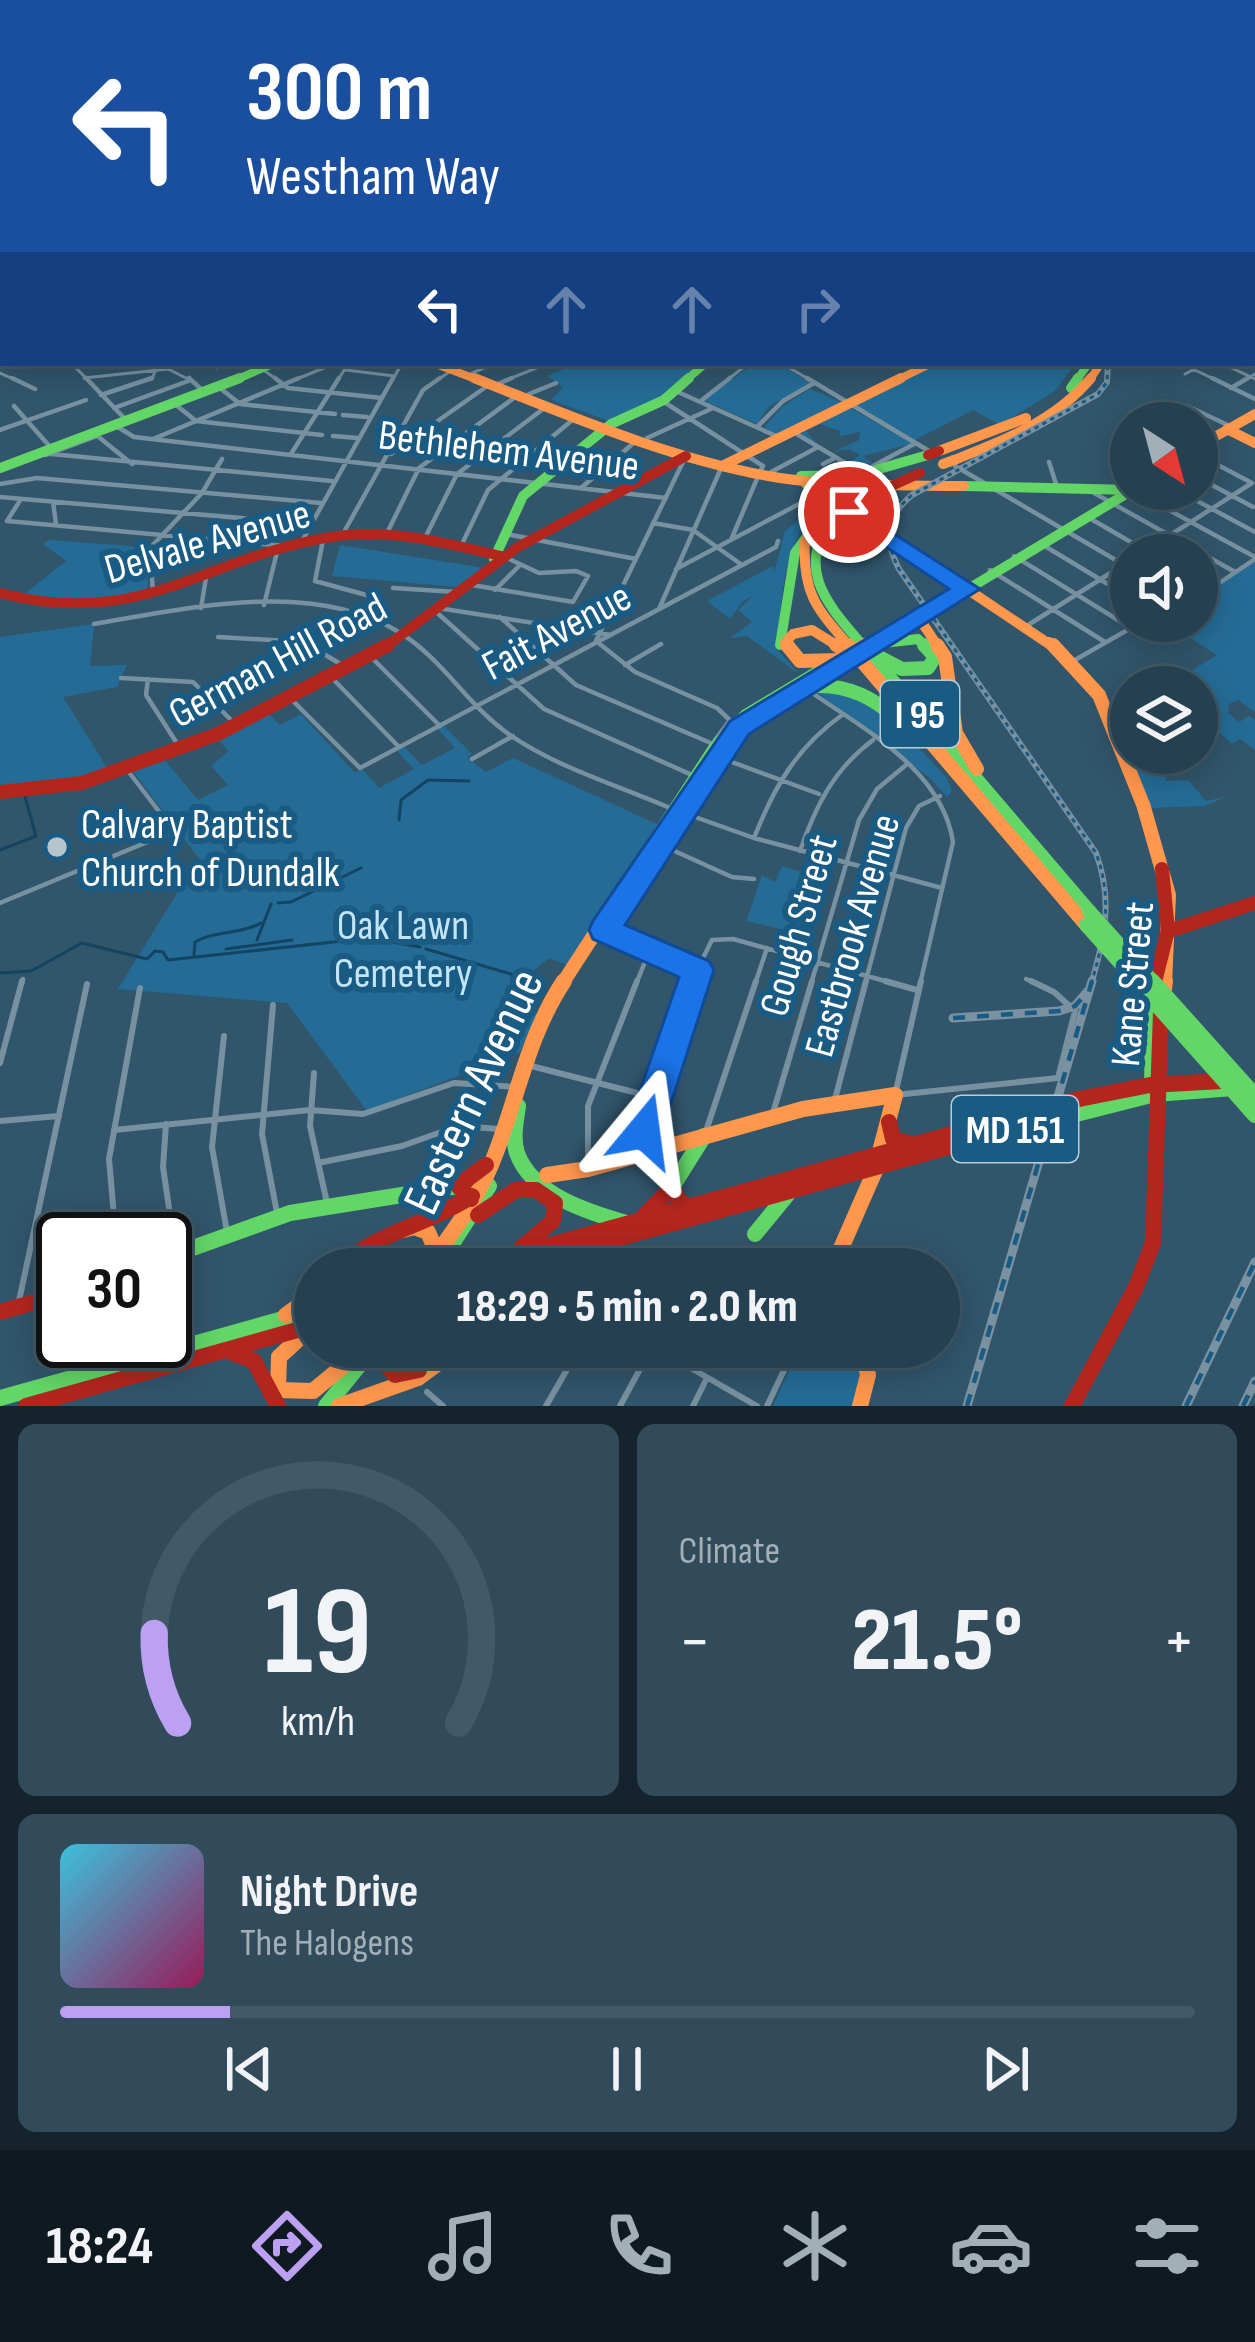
<!DOCTYPE html>
<html lang="en">
<head>
<meta charset="utf-8">
<style>
	body { margin:0; font-family:"Sofia Sans Condensed",sans-serif; background:#314b5a; color:#f1f3f6; height:100vh; display:flex; flex-direction:column; font-size:45px; white-space:nowrap }
	* { box-sizing:border-box; margin:0 }
	p { font-size:39px; color:#a3afb7 }
	.icon { flex:none; width:66px; height:66px; fill:none; stroke:currentColor; stroke-width:2; stroke-linecap:round; stroke-linejoin:round }
	.map { position:relative; height:1406px; overflow:hidden }
	.details { display:flex; flex-direction:column; gap:18px; padding:18px; background:#14232c; flex:1 }
	.details>* { flex:none }
	.top-card { position:absolute; left:0px; top:0px; width:1257px; height:366px; box-shadow:0 6px 30px #0003,0 0 0 3px #425967; background:#1a4fa0; color:#fff; overflow:hidden }
	.needle { width:78px; rotate:144deg }
	.buttons { position:absolute; left:1110px; top:402px; display:grid; gap:24px }
	.buttons a { display:grid; place-items:center; width:108px; height:108px; border-radius:50%; background:#254050; box-shadow:0 6px 30px #0003,0 0 0 3px #425967; font-size:60px }
	.speed { position:absolute; left:36px; top:1212px; display:flex; gap:24px; font-size:60px; font-weight:700; text-align:center }
	.speed>* { display:grid; place-content:center; width:156px; height:156px; border-radius:50%; background:#254050; box-shadow:0 6px 30px #0003,0 0 0 3px #425967; line-height:1 }
	.speed .limit { border:6px solid #111; border-radius:18px; background:#fff; color:#111 }
	.pin { position:absolute; display:grid; place-items:center; width:102px; height:102px; color:#fff; margin:-51px; border:6px solid #fff; border-radius:50%; box-shadow:0 3px 12px #0007 }
	.me { position:absolute; width:132px; margin:-66px; rotate:16deg; stroke-linejoin:round; filter:drop-shadow(0 0 9px #0008) }
	.turn { display:flex; align-items:center; gap:42px; height:252px; padding:0 48px; font-size:54px }
	.turn .icon { width:156px; height:156px; stroke-width:2.5 }
	.turn b { display:block; font-size:84px; line-height:102px }
	.lanes { display:flex; align-items:center; height:114px; padding:0 48px; background:#0003; justify-content:center; gap:60px; direction:ltr }
	.lanes .off { opacity:.35 }
	.big { font-size:90px; font-weight:800; line-height:1.1 }
	.details .tile { flex:1; display:flex; flex-direction:column; justify-content:center; gap:18px; min-width:0; padding:0 42px; border-radius:18px; background:#314b5a }
	.details .dial { align-items:center; gap:0 }
	.dial svg { height:312px; overflow:visible; fill:none; stroke:#425967; stroke-width:7; stroke-linecap:round; text-anchor:middle }
	.dial text { fill:#f1f3f6; stroke:none }
	.song { display:flex; align-items:center; gap:36px }
	.cover { width:144px; height:144px; border-radius:18px; background:linear-gradient(135deg,hsl(190 70% 55%),hsl(330 70% 35%)) }
	.played { height:12px; border-radius:6px; background:linear-gradient(90deg,#bca0f2 15%,#425967 15%) }
	.keys { display:flex; justify-content:space-around; direction:ltr }
	.heat { display:flex; justify-content:space-between; align-items:center; font-size:66px; direction:ltr }
	.details .tiles { flex:1; display:grid; gap:18px; grid-template-columns:1fr 1fr }
	.tile:last-child { grid-column:span 2 }
	.trip { position:absolute; left:294px; top:1248px; width:666px; height:120px; border-radius:60px; background:#254050; box-shadow:0 6px 30px #0003,0 0 0 3px #425967; font-weight:800; line-height:120px; text-align:center }
	.tabs { display:flex; height:192px; justify-content:space-around; align-items:center; background:#0f1a20; color:#a3afb7 }
	.tabs .icon { width:84px; height:84px }
	.tabs .active { color:#bca0f2 }
	.tabs b { font-size:54px; color:#f1f3f6 }
	.map>svg:first-child { display:block }
	.green { fill:#246c96 }
	.water { fill:#134462 }
	.lines { fill:none; stroke-linecap:round; stroke-linejoin:round }
	.stream { stroke:#134462; stroke-width:3 }
	.street-far2 { stroke:#7791a1; stroke-width:3 }
	.street-far1 { stroke:#7791a1; stroke-width:4.5 }
	.street { stroke:#7791a1; stroke-width:6 }
	.fast-far4 { stroke:#63d668; stroke-width:6 }
	.fast-far3 { stroke:#63d668; stroke-width:8 }
	.fast-far2 { stroke:#63d668; stroke-width:10 }
	.fast-far1 { stroke:#63d668; stroke-width:14 }
	.fast { stroke:#63d668; stroke-width:16 }
	.slow-far4 { stroke:#ff974d; stroke-width:6 }
	.slow-far3 { stroke:#ff974d; stroke-width:8 }
	.slow-far2 { stroke:#ff974d; stroke-width:10 }
	.slow-far1 { stroke:#ff974d; stroke-width:14 }
	.slow { stroke:#ff974d; stroke-width:16 }
	.jam-far2 { stroke:#b3261e; stroke-width:10 }
	.jam-far1 { stroke:#b3261e; stroke-width:14 }
	.jam { stroke:#b3261e; stroke-width:16 }
	.rail-far1-casing { stroke:#7991a1; stroke-width:6 }
	.rail-casing { stroke:#7991a1; stroke-width:9 }
	.rail-far1 { stroke:#195b83; stroke-width:3; stroke-dasharray:4.5; stroke-linecap:butt }
	.rail { stroke:#195b83; stroke-width:4.5; stroke-dasharray:12; stroke-linecap:butt }
	.fast-bridge-far1 { stroke:#63d668; stroke-width:14 }
	.fast-bridge { stroke:#63d668; stroke-width:16 }
	.slow-bridge-far1 { stroke:#ff974d; stroke-width:10 }
	.slow-bridge { stroke:#ff974d; stroke-width:14 }
	.jam-bridge { stroke:#b3261e; stroke-width:10 }
	.route { fill:#1a73e8; stroke:#114b97; stroke-width:3 }
	.poi-dot { fill:#b7c4cb; stroke:#195b83; stroke-width:4.5 }
	.labels { text-anchor:middle; stroke-width:12; stroke-linejoin:round; paint-order:stroke }
	.shield { fill:#195b83; stroke:#baceda; stroke-width:3 }
	.shield-label { font-size:39px; font-weight:bold; fill:#fff }
	.street-label { font-size:42px; fill:#fff; stroke:#195b83 }
	.poi-label { font-size:42px; fill:#fff; stroke:#195b83; text-anchor:start }
	.park-label { font-size:42px; fill:#c3e5f9; stroke:#195b83 }
	.near-street-label { font-size:51px; fill:#fff; stroke:#195b83 }
</style>
</head>
<body>
<div class="map">
<svg width="1255" height="1406" viewBox="0 0 1255 1406">
	<rect width="100%" height="100%" fill="#31556b"/>
	<path class="green" d="M565 363H685L694 368 659 399 609 421 551 400 563 387 547 376 569 367Z
		M755 363H777L811 383 769 406 757 424 703 400Z
		M937 363H1076L1055 391 1000 425 973 410 915 440 854 404Z
		M810 389 843 403 777 435 764 427 783 406Z
		M848 407 911 442V444L863 456 873 463 858 468 848 463 860 455 849 449 836 451 859 440 860 432 840 436V431L820 424 806 431 815 442 797 431Z
		M820 500 826 502C780 538 785 594 775 647L799 674 747 636 730 638 752 622 738 610 754 595 742 602 730 619 707 601 773 566 774 572 785 531 800 518 798 511Z
		M49 540 144 547 148 587C116 609 59 608 22 596L66 561 43 544Z
		M340 545 485 568 457 587 332 576Z
		M1255 562V712L1238 700 1229 704 1228 713 1239 722 1249 716 1255 720V750L1240 739 1232 744 1220 733 1211 739 1197 731V687H1164L1217 655 1163 621H1197V600Z
		M94 624 90 666 127 665 117 687 63 697 109 771 80 782 0 790V637Z
		M814 690H855L906 734 946 777 952 791 947 797 931 779Z
		M267 712 280 725 301 714 355 773 362 769 379 788 414 769 397 751 404 747 422 765 455 748 438 729 444 726 472 754 467 757 486 772 513 758 659 825 567 965 549 958 524 979 522 990 530 1000 528 1009 537 1013 520 1052 367 1111 287 1003 118 989 186 879 213 877 132 770 164 759 198 800 228 785 211 766 229 751 216 738Z
		M1179 765 1184 769 1167 770 1166 781 1188 780 1206 801 1226 797 1205 806 1147 808 1134 768Z
		M782 866 814 876 797 933 747 921 741 937 762 875 775 882Z
		M800 1347H858L862 1360 854 1406H773Z"/>
	<path class="water" d="M171 0H700L707 3H172Z"/>
	<g class="lines">
		<path class="stream" d="M399 820 401 800 428 780 469 781
			M0 850 36 836 25 797
			M278 903 291 902 361 868
			M257 940 271 904
			M226 949 292 940
			M426 949 521 977
			M194 955 195 942C216 930 239 935 261 923
			M0 973 31 971 82 943 147 959 155 951 163 952 168 960 370 938 420 947"/>
		<path class="street-far2" d="M71 363 89 381
			M211 363 217 368 229 363
			M781 363 812 381
			M1180 363 1218 381
			M1221 363 1255 379
			M262 369 279 381
			M346 370 394 376
			M0 373 18 381
			M472 373 496 363
			M1185 374 1206 363
			M84 378 168 369 192 381
			M145 381 152 379 156 369
			M292 381 336 363
			M337 381 349 363
			M392 381 402 363
			M436 381 452 370
			M504 381 549 363
			M726 381 749 363
			M1242 381 1255 374"/>
		<path class="street-far1" d="M12 378 35 389
			M86 378 125 419
			M189 378 201 389
			M275 378 288 388 382 398
			M807 378 929 451
			M1212 378 1255 399
			M500 383 512 378
			M220 388 240 404 335 414
			M1231 388 1248 378
			M678 392 776 436
			M529 394 556 383
			M101 395 152 378
			M661 400 763 466 761 470
			M702 400 730 378
			M176 405 196 421 322 435
			M14 406 52 449
			M1187 406 1230 426
			M114 408 191 380
			M343 415 367 417
			M1155 423 1187 406
			M116 426 134 437 666 498
			M758 426 783 401 814 383
			M0 430 86 400
			M795 433 857 470
			M95 434 132 464
			M333 436 358 438
			M647 438 713 408
			M153 439 299 378
			M41 453 332 481
			M291 454 339 378
			M391 454 490 384
			M46 455 97 436
			M684 460 596 641 635 672 717 708 735 725
			M1049 462 1058 490
			M823 464 835 458
			M873 466 916 443
			M955 466 986 484
			M771 472 818 447
			M1197 477 1253 507
			M0 484 37 478 321 503
			M581 488 636 441
			M1175 489 1255 532
			M996 490 1131 569
			M1134 491 1255 557
			M1094 493 1235 572
			M0 497 309 524
			M21 499 7 521 285 546
			M53 502 56 524
			M1091 519 1153 555
			M653 523 693 530 742 565
			M344 532 423 390 440 378
			M506 534 636 559
			M386 535 419 468 518 395
			M323 540 315 581 370 596 387 609 378 620
			M424 540 457 474 547 406
			M731 540 759 474
			M302 541 393 378
			M462 544 488 490 576 417
			M1043 545 1131 598
			M1139 555 1252 483 1197 454
			M1014 556 1131 628
			M676 569 835 485
			M990 570 1105 642
			M1197 580 1212 588
			M472 585 573 602 588 576 576 571 539 573 505 557
			M393 588 456 592
			M495 590 520 565
			M153 593 150 548 202 493 222 459
			M1197 598 1255 559
			M264 605 277 552
			M201 608 206 578
			M438 608 611 635
			M433 609 544 709 692 775
			M659 609 722 466
			M500 617 576 685 713 744
			M94 624C189 608 315 578 402 634 444 661 469 707 510 735 558 768 617 785 670 808
			M1025 627 1131 560
			M218 637 304 642 342 665
			M317 646 343 612
			M372 658 440 726
			M1075 660 1143 621
			M625 665 661 644
			M121 678 193 682 235 724
			M332 678 399 747
			M148 679 146 695 178 745
			M808 690C863 729 942 769 953 842L920 984
			M211 697 264 673
			M289 697 360 768 776 547 778 541
			M715 740 730 720
			M472 759 513 736
			M681 812 754 838 942 888
			M690 814 729 761 819 794
			M754 838C774 787 797 747 842 715
			M659 844 732 877 754 879
			M800 851C816 805 834 769 873 740
			M0 903 174 831 128 771
			M599 927 698 970
			M1026 979 1037 984
			M22 984 23 979
			M636 984 649 952
			M690 984 712 940 733 939 896 984
			M755 984 767 948
			M811 984 859 820 877 789 906 765
			M865 984 906 828 919 806 940 796"/>
		<path class="street" d="M885 981 917 990
			M921 981 895 1095 1058 1078 1075 1011 1054 992 1031 981
			M273 1005 262 1134 277 1213
			M224 1036 212 1147 227 1232
			M0 1063 22 981
			M531 1066 653 1097
			M314 1073 310 1126 327 1203
			M835 1099 866 981
			M773 1113 812 981
			M0 1121 59 1116
			M166 1124 163 1167 175 1249
			M114 1130 310 1110 363 1114 454 1083 516 1087
			M706 1131 756 981
			M645 1153 659 1077 691 981
			M318 1163 402 1146 458 1126 499 1129
			M588 1168V1106L637 981
			M116 1239 109 1159 140 988
			M625 1269 634 1253
			M19 1301 87 984
			M654 1347 757 1406
			M427 1392 443 1406
			M546 1406 580 1347
			M620 1406 652 1347
			M693 1406 707 1378
			M767 1406 795 1347"/>
		<path class="fast-far4" d="M948 0 958 3"/>
		<path class="fast-far3" d="M233 381 275 363
			M685 381 706 363
			M1076 381 1089 363"/>
		<path class="fast-far2" d="M1071 388 1078 378
			M0 468 240 378
			M801 476 858 475 928 455
			M806 484 846 510
			M964 486 1132 490
			M837 511C792 568 826 603 865 648
			M838 518 830 533 833 542 849 550 868 548 874 535 849 512
			M494 559 523 496 611 424 664 400 689 378
			M880 642 1126 494
			M875 644 918 639 927 648
			M780 645 795 553 829 506"/>
		<path class="fast-far1" d="M862 645 1089 911
			M877 656 902 669 928 668 935 657 924 645
			M804 687C848 681 876 699 908 728
			M662 830 716 747 746 716 831 665"/>
		<path class="fast" d="M1152 1090 1153 1005
			M518 1106C516 1121 512 1138 517 1153 532 1195 588 1212 626 1223
			M974 1140 1155 1094 1234 1088
			M672 1187 704 1136
			M755 1234 787 1195
			M165 1258 290 1213 458 1186
			M359 1269 362 1255 375 1243
			M436 1269 489 1186
			M535 1269 560 1260
			M0 1398 315 1310
			M326 1406 374 1347"/>
		<path class="slow-far4" d="M918 3 924 0"/>
		<path class="slow-far3" d="M433 363 481 381
			M895 381 932 363
			M1089 381 1101 363"/>
		<path class="slow-far2" d="M474 378C573 417 674 461 780 478 841 487 903 485 964 486
			M1227 429 1255 443
			M1197 447 1255 414
			M939 451 1026 418
			M954 460C1005 440 1055 421 1091 378
			M722 466 901 378
			M866 523 967 589
			M805 541C802 594 817 609 851 648
			M967 589 1052 646
			M919 618 939 648
			M1049 642 1057 648
			M789 648 785 643 793 634 812 630 841 648"/>
		<path class="slow-far1" d="M787 645 800 661 839 660
			M836 645 841 648
			M848 645 1086 925
			M937 645 945 657 956 733 977 769
			M1053 645 1099 695 1144 807
			M1143 804 1169 895 1165 984
			M562 984 662 830"/>
		<path class="slow" d="M1164 989 1165 981
			M547 1175 588 1169 803 1109 895 1095 879 1155
			M403 1230 414 1227 428 1232 433 1244 430 1257
			M426 1269C450 1236 475 1203 491 1165 517 1103 526 1038 564 981
			M832 1269 877 1166
			M286 1315 315 1294
			M304 1334 279 1357 278 1390 313 1391 360 1352
			M339 1406 418 1378 460 1347
			M860 1406 868 1375 862 1347"/>
		<path class="jam-far2" d="M0 593C143 630 202 558 331 537 389 527 449 544 505 557
			M384 648 518 547 686 456"/>
		<path class="jam-far1" d="M0 792 82 783 218 734 388 645
			M1172 930 1255 903
			M1155 982 1168 930 1162 869"/>
		<path class="jam" d="M889 1122 893 1139 908 1143
			M471 1199 458 1186 486 1165
			M478 1215 516 1190H536L555 1203 553 1221 520 1249
			M644 1216 672 1187 679 1201 690 1207
			M337 1269C376 1232 428 1225 472 1196
			M463 1269 1079 1099 1150 1085 1222 1081
			M508 1269 974 1140
			M0 1312 63 1294
			M384 1347V1362L395 1375 419 1370
			M228 1351 254 1361 278 1406
			M26 1406 315 1325
			M1072 1406 1136 1287 1153 1243 1161 1012"/>
		<defs>
			<path id="rail-far1" d="M11 3 20 0
				M824 3 828 0
				M980 3 990 0
				M1091 984C1105 938 1113 899 1096 853L899 569C883 539 886 517 912 495L1098 394 1107 382 1108 363"/>
			<path id="rail" d="M953 1018 1059 1011 1075 1006 1088 991
				M967 1406 1092 981
				M1186 1406 1255 1262
				M1243 1406 1255 1381"/>
		</defs>
		<use href="#rail-far1" class="rail-far1-casing"/>
		<use href="#rail" class="rail-casing"/>
		<use href="#rail-far1" class="rail-far1"/>
		<use href="#rail" class="rail"/>
		<path class="fast-bridge-far1" d="M1089 911 1155 984
			M1086 925 1139 984"/>
		<path class="fast-bridge" d="M1136 981 1255 1115
			M1152 981 1255 1096"/>
		<path class="slow-bridge-far1" d="M943 464 954 460
			M860 648 872 641"/>
		<path class="slow-bridge" d="M839 660 865 645"/>
		<path class="jam-bridge" d="M928 455 939 451
			M837 511 920 473"/>
	</g>
	<path class="route" d="M849 505 980 589 749 734 625 925 709 961 714 970 662 1131 657 1143 644 1148 631 1143 626 1131 679 977 593 939 589 930 593 921 730 721 949 589 841 517 837 512Z"/>
	<circle class="poi-dot" cx="57" cy="847" r="12"/>
	<g class="labels">
		<g class="shield">
			<rect x="881" y="681" width="78" height="66" rx="9"/>
			<rect x="952" y="1096" width="126" height="66" rx="9"/>
		</g>
		<g class="shield-label">
			<text x="920" y="728">I 95</text>
			<text x="1015" y="1143">MD 151</text>
		</g>
		<g class="street-label">
			<text transform="translate(509 449) rotate(7)" y="15">Bethlehem Avenue</text>
			<text transform="translate(207 540) rotate(-16)" y="15">Delvale Avenue</text>
			<text transform="translate(556 630) rotate(-28)" y="15">Fait Avenue</text>
			<text transform="translate(277 659) rotate(-28)" y="15">German Hill Road</text>
			<text transform="translate(797 925) rotate(-74)" y="15">Gough Street</text>
			<text transform="translate(851 935) rotate(-74)" y="15">Eastbrook Avenue</text>
			<text transform="translate(1131 984) rotate(-85)" y="15">Kane Street</text>
		</g>
		<g class="poi-label">
			<text x="81" y="838">Calvary Baptist<tspan x="81" dy="48">Church of Dundalk</tspan></text>
		</g>
		<g class="park-label">
			<text x="403" y="939">Oak Lawn<tspan x="403" dy="48">Cemetery</tspan></text>
		</g>
		<g class="near-street-label">
			<text transform="translate(472 1091) rotate(-65)" y="18">Eastern Avenue</text>
		</g>
	</g>
</svg>
<div class="buttons">
<a><svg class="needle" viewBox="-14 -14 28 28"><path d="M0-13l5 13h-10z" fill="#e53935"/><path d="M0 13l5-13h-10z" fill="#a3afb7"/></svg></a>
<a><svg class="icon" aria-label="sound" viewBox="0 0 24 24"><path d="M4 9h4l5-4v14l-5-4H4zM17 9q2 3 0 6"/></svg></a>
<a><svg class="icon" aria-label="layers" viewBox="0 0 24 24"><path d="M12 4l9 5-9 5-9-5zM3 14l9 5 9-5"/></svg></a>
</div>
<div class="speed"><div class="limit">30</div></div>
<div class="pin" style="left:849px;top:512px;background:#d93025"><svg class="icon" aria-label="arrive" viewBox="0 0 24 24"><path d="M6 21V4h12l-3 4 3 4H6"/></svg></div>
<svg class="me" style="left:644px;top:1131px" viewBox="-20 -20 40 40"><path d="M0-17L14 15 0 8-14 15z" fill="#1a73e8" stroke="#fff" stroke-width="4"/></svg>
<div class="trip">18:29 · 5 min · 2.0 km</div>
<div class="top-card">
<div class="turn"><svg class="icon" aria-label="left" viewBox="0 0 24 24"><path d="M17 20v-9H6M10 6l-5 5 5 5"/></svg><div><b>300 m</b>Westham Way</div></div>
<div class="lanes"><svg class="icon" aria-label="left" viewBox="0 0 24 24"><path d="M17 20v-9H6M10 6l-5 5 5 5"/></svg><svg class="icon off" aria-label="ahead" viewBox="0 0 24 24"><path d="M12 20V5M6 11l6-6 6 6"/></svg><svg class="icon off" aria-label="ahead" viewBox="0 0 24 24"><path d="M12 20V5M6 11l6-6 6 6"/></svg><svg class="icon off" aria-label="right" viewBox="0 0 24 24"><path d="M7 20v-9h11M14 6l5 5-5 5"/></svg></div>
</div>
</div>
<section class="details">
<div class="tiles">
<div class="tile dial"><svg viewBox="0 0 100 80">
<path d="M14 69A42 42 0 1 1 86 69"/>
<path d="M14 69A42 42 0 0 1 8 46" stroke="#bca0f2"/>
<text x="50" y="56" font-size="32" font-weight="700">19</text>
<text x="50" y="72" font-size="11">km/h</text>
</svg></div>
<div class="tile"><p>Climate</p>
<div class="heat"><a>−</a><b class="big">21.5°</b><a>+</a></div>
</div>
<div class="tile">
<div class="song"><i class="cover"></i><div><b>Night Drive</b><p>The Halogens</p></div></div>
<div class="played"></div>
<div class="keys"><svg class="icon" aria-label="previous" viewBox="0 0 24 24"><path d="M18 5L8 12l10 7zM5 5v14"/></svg><svg class="icon" aria-label="pause" viewBox="0 0 24 24"><path d="M8 5v14M16 5v14"/></svg><svg class="icon" aria-label="next" viewBox="0 0 24 24"><path d="M6 5l10 7-10 7zM19 5v14"/></svg></div>
</div>
</div>
</section>
<nav class="tabs">
<b>18:24</b>
<svg class="icon active" aria-label="directions" viewBox="0 0 24 24"><path d="M12 3l9 9-9 9-9-9zM9 14v-3h6M13 9l2 2-2 2"/></svg>
<svg class="icon" aria-label="music" viewBox="0 0 24 24"><path d="M9 18V5l10-2v13"/><circle cx="6" cy="18" r="3"/><circle cx="16" cy="16" r="3"/></svg>
<svg class="icon" aria-label="phone" viewBox="0 0 24 24"><path d="M5 4h4l2 5-3 2q2 4 5 5l2-3 5 2v4C11 20 4 13 5 4z"/></svg>
<svg class="icon" aria-label="climate" viewBox="0 0 24 24"><path d="M12 3v18M4 7l16 10M4 17L20 7"/></svg>
<svg class="icon" aria-label="car" viewBox="0 0 24 24"><path d="M5 17H2v-5l4-1 3-4h7l3 4 3 1v5h-3M9 17h6M6 11h13"/><circle cx="7" cy="17" r="2"/><circle cx="17" cy="17" r="2"/></svg>
<svg class="icon" aria-label="filters" viewBox="0 0 24 24"><path d="M4 7h16M4 17h16"/><circle cx="9" cy="7" r="2"/><circle cx="15" cy="17" r="2"/></svg>
</nav>
</body>
</html>
